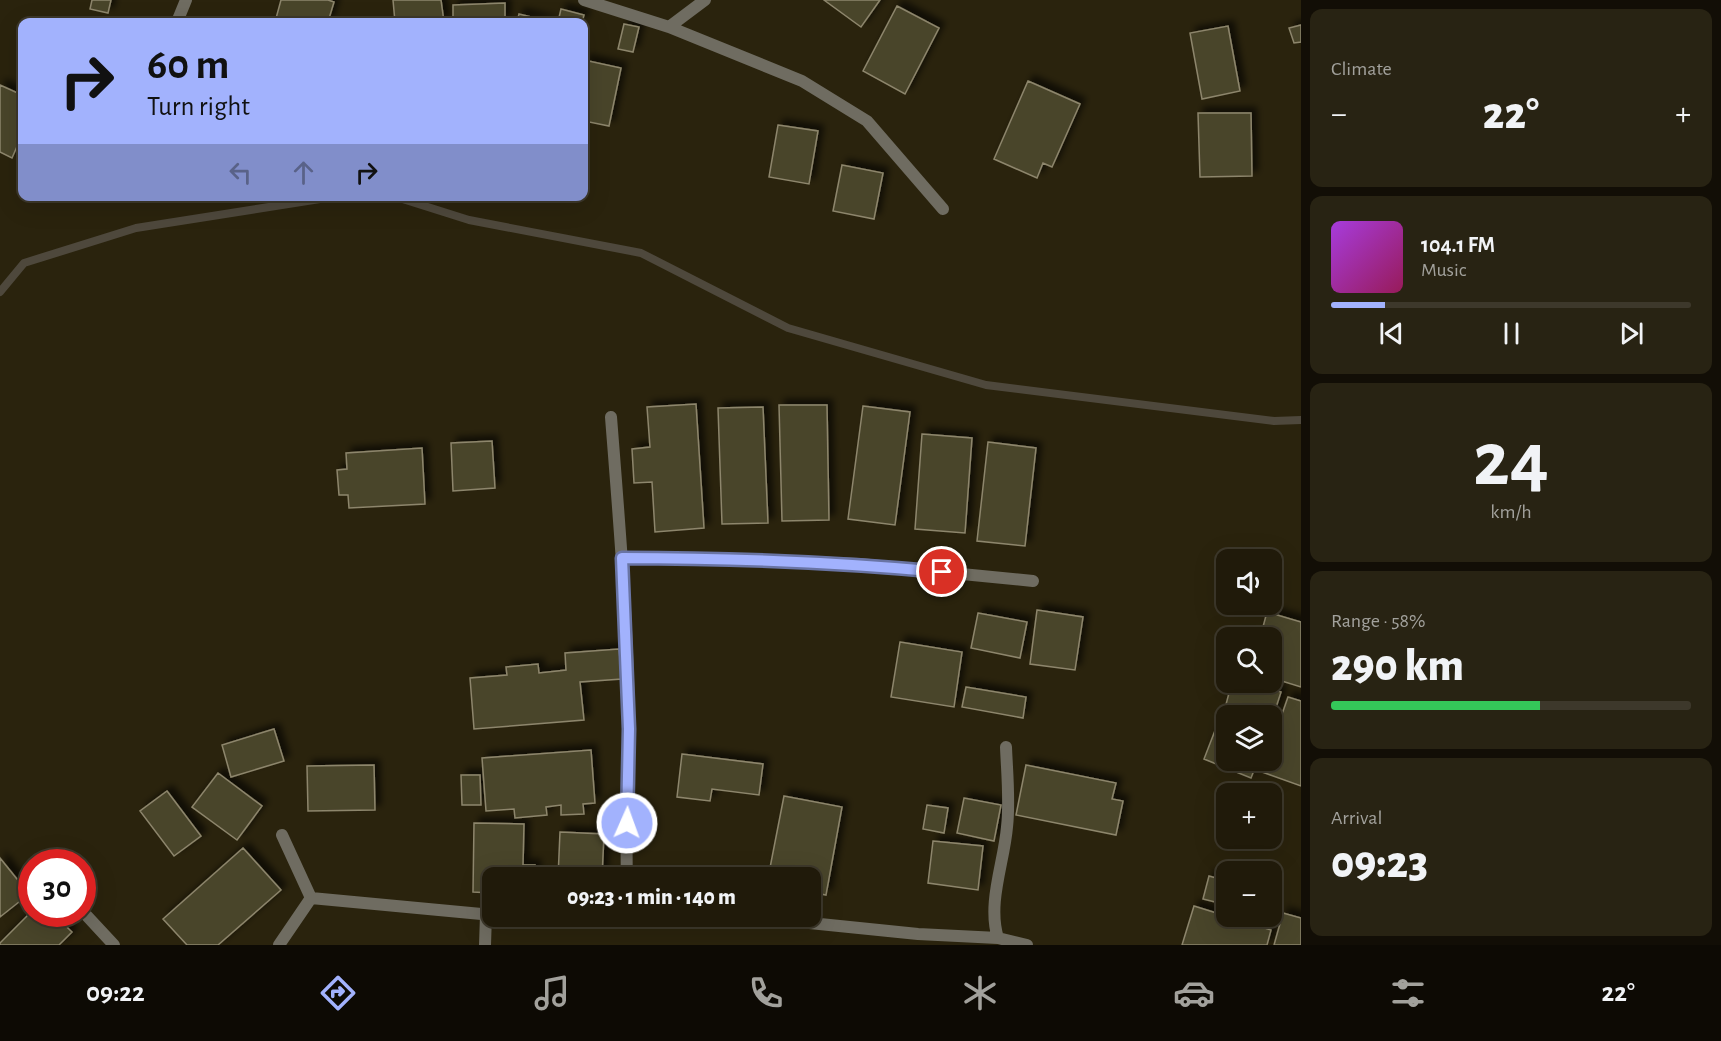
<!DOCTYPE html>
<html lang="en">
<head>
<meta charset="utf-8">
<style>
	body { margin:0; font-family:"Alegreya Sans",sans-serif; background:#282313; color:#f1f3f6; height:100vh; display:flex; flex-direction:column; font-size:22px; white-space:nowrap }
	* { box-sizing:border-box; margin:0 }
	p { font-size:20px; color:#a2a19c }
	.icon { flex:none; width:33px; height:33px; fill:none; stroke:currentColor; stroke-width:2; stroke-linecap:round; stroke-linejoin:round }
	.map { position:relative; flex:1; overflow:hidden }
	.drawer { display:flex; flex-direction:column; gap:9px; padding:9px; background:#120e06; width:420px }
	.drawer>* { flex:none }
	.banner { position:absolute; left:18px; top:18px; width:570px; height:183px; border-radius:12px; box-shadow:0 6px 24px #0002,0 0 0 2px #3d382b; background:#a2b2fd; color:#111; overflow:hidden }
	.controls { position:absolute; left:1216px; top:549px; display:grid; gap:12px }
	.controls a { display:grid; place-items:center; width:66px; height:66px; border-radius:12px; background:#201a0a; box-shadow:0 6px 24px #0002,0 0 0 2px #3d382b; font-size:30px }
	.speed { position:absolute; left:18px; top:849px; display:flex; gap:12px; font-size:30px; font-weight:700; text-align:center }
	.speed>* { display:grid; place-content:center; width:78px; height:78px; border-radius:50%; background:#201a0a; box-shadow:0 6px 24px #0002,0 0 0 2px #3d382b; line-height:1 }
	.speed .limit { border:9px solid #d22; background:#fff; color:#111 }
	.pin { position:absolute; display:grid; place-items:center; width:51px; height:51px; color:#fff; margin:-26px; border:3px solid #fff; border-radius:50%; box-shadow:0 2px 6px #0007 }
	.me { position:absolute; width:66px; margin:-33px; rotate:2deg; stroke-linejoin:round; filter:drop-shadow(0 0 4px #0008) }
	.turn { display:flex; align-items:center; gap:21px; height:126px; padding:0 30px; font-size:27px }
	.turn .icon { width:78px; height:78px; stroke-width:2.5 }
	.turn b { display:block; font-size:42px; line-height:51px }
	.lanes { display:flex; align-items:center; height:57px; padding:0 30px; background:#0003; justify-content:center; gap:30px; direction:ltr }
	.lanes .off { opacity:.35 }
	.big { font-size:45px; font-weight:800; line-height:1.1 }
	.drawer .widget { flex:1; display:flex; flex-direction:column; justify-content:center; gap:9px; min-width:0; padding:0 21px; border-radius:12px; background:#282313 }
	.drawer .dial { align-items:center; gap:0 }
	.dial b { font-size:78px; line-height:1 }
	.song { display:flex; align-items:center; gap:18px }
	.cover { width:72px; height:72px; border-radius:9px; background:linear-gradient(135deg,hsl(280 70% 55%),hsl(330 70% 35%)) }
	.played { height:6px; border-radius:3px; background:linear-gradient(90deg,#a2b2fd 15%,#3d382b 15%) }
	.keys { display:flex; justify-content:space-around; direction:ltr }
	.heat { display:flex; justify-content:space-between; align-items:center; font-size:33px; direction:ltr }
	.charge { height:9px; border-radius:4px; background:linear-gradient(90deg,#34c759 58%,#3d382b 0) }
	.trip { position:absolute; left:482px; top:867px; width:339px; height:60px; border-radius:12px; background:#201a0a; box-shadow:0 6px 24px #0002,0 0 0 2px #3d382b; font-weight:800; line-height:60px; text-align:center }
	.dock { display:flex; height:96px; justify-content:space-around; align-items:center; background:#0d0a04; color:#a2a19c }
	.dock .icon { width:42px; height:42px }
	.dock .current { color:#a2b2fd }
	.dock b { font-size:27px; color:#f1f3f6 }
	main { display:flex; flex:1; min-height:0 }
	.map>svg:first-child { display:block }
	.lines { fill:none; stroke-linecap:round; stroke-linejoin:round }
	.stream { stroke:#4e483c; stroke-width:8 }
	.building { fill:#4a442c; stroke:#8d866c; stroke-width:1.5; filter:url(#shadow) }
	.minor { stroke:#6f6c61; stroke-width:12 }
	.route-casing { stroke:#6974a4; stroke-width:15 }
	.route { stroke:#a2b2fd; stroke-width:10 }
</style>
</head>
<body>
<main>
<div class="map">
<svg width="1301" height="945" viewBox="0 0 1301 945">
	<defs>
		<filter id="shadow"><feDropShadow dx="5.5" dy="-5.5" stdDeviation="3" flood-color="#0009"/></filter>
	</defs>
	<rect width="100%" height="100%" fill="#2a230d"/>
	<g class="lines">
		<path class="stream" d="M393 196 469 220 641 253 788 328 986 385 1274 421 1301 420
			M0 292 24 263 136 228 339 196"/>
	</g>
	<path class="building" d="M92 0H111L108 13 90 9Z
		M281 0H328L334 2 328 22H275Z
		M393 0H441L444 22H395Z
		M824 0H880L861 27Z
		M505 3V22H453V5Z
		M897 6 939 28 905 94 863 71Z
		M561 9 584 15 582 22H558Z
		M519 14 552 22H517Z
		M624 24 639 27 633 52 618 49Z
		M1301 25V42L1294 43 1289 28Z
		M1228 26 1240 91 1202 99 1190 33Z
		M584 60 621 68 609 126 584 121Z
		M1028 81 1080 104 1052 167 1043 163 1037 178 994 159Z
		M0 85 22 95V135L12 158 0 152Z
		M1198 113H1251L1252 176 1200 177Z
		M778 125 818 131 809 184 769 177Z
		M842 165 883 173 874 219 833 211Z
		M696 404 704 528 655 532 652 482 634 483 632 449 650 447 647 407Z
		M779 405H827L829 520 782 521Z
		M863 406 910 412 895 525 848 519Z
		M763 407 768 523 722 524 718 408Z
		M922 434 972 438 965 533 915 529Z
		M492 441 495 488 453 491 451 443Z
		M988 442 1036 448 1025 546 977 541Z
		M422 448 425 504 349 508 348 495H339L337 470 347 469 346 453Z
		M1037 610 1083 617 1075 670 1030 664Z
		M1267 612 1301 622V687L1272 678V638H1260Z
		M978 613 1027 622 1020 658 971 648Z
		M900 642 962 652 954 707 891 697Z
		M619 649 622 679 580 682 584 720 474 729 470 678 507 675 506 667 538 664 539 673 566 670 565 653Z
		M1232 682H1248L1281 692 1272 720V716H1248L1225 708Z
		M966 687 1026 697 1023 718 962 707Z
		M1288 697 1301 701V786L1262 772 1266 760H1272V743Z
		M1216 728 1227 732V760H1258L1251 778 1204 759Z
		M274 729 284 761 231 777 222 745Z
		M591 750 595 803 583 804 584 814 561 815V805L546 807 547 815 515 818 514 809 486 811 482 758Z
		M682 754 763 764 759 795 712 789 710 801 677 797Z
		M374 765 375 810 308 811 307 766Z
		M1026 765 1116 783 1112 799 1123 801 1116 835 1016 815Z
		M218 773 262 806 237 840 192 807Z
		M461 775H480L481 805H462Z
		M167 791 201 836 174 856 140 811Z
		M784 796 842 807 826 895 810 892V878H768Z
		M964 798 1001 805 994 841 957 833Z
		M927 805 948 808 944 833 923 829Z
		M474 823 524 824 523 865H535V878H492V893L473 892Z
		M560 832 604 834 602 878H558Z
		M933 841 983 846 978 890 928 883Z
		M243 848 281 890 218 945H187L163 919Z
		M0 858 29 894 0 917Z
		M1209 876 1227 881V905L1203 899Z
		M1194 906 1271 930 1267 945H1182Z
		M32 911V914H53L72 932 59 945H0V943Z
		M1283 913 1301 918V945H1274Z"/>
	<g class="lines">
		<path class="minor" d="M584 0 669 27 705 0
			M177 22 186 0
			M669 27 802 81 867 121 943 209
			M611 417C619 520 628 623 629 727 630 777 625 827 627 878
			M622 558 731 559 860 564 1033 581
			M282 835 311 898
			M311 898 492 915
			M87 916 114 945
			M741 916 918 934 998 938 1027 945
			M998 938C987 903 1004 863 1007 827 1010 801 1007 773 1006 747
			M279 945 311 898
			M485 945 486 915"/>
	</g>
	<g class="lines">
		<defs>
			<path id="route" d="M627 823 629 729 622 558C729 558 835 562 942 572"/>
		</defs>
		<use href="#route" class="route-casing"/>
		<use href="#route" class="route"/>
	</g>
</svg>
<div class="controls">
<a><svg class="icon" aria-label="sound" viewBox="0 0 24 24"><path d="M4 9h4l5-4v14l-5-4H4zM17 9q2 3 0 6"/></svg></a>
<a><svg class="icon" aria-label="search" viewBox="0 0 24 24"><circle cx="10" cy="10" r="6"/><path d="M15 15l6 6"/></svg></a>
<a><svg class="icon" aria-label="layers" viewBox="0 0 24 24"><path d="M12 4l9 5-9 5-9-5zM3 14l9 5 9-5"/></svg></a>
<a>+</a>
<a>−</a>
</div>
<div class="speed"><div class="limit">30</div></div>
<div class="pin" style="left:942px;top:572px;background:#d93025"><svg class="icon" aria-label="arrive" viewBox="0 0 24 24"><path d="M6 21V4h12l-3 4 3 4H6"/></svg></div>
<svg class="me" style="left:627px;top:823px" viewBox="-20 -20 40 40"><circle r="17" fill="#a2b2fd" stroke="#fff" stroke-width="3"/><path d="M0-11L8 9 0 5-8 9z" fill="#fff"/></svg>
<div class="trip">09:23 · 1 min · 140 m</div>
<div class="banner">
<div class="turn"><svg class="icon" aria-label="right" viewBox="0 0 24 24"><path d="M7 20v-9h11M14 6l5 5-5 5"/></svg><div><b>60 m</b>Turn right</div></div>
<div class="lanes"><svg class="icon off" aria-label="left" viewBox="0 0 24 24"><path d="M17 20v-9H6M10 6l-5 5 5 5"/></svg><svg class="icon off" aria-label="ahead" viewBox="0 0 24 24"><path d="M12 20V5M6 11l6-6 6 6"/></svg><svg class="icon" aria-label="right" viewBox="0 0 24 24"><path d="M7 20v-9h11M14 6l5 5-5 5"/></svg></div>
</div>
</div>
<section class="drawer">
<div class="widget"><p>Climate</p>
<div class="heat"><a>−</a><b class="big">22°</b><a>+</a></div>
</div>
<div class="widget">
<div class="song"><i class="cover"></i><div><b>104.1 FM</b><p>Music</p></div></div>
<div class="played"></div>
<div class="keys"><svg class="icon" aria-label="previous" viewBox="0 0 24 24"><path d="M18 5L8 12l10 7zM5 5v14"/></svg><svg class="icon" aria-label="pause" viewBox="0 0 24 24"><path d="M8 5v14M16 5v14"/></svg><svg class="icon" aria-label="next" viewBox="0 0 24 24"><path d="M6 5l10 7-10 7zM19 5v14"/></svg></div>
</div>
<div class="widget dial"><b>24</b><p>km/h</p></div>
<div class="widget"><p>Range · 58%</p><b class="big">290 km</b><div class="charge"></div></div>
<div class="widget"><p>Arrival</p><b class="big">09:23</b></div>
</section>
</main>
<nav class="dock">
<b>09:22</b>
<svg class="icon current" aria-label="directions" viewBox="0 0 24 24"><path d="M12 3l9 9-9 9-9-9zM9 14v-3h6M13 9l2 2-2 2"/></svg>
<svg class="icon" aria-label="music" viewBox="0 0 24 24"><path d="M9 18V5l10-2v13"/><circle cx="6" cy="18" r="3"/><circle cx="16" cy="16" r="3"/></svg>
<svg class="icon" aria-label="phone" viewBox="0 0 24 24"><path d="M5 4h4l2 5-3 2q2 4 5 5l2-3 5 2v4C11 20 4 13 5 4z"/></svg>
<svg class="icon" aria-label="climate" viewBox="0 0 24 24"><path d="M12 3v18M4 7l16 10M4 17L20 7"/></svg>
<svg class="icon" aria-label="car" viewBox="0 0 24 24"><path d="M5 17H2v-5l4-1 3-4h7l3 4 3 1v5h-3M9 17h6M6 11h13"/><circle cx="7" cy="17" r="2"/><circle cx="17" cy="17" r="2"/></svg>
<svg class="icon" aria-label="filters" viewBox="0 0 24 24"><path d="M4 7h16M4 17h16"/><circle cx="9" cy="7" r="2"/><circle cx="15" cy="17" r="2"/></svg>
<b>22°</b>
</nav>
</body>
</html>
